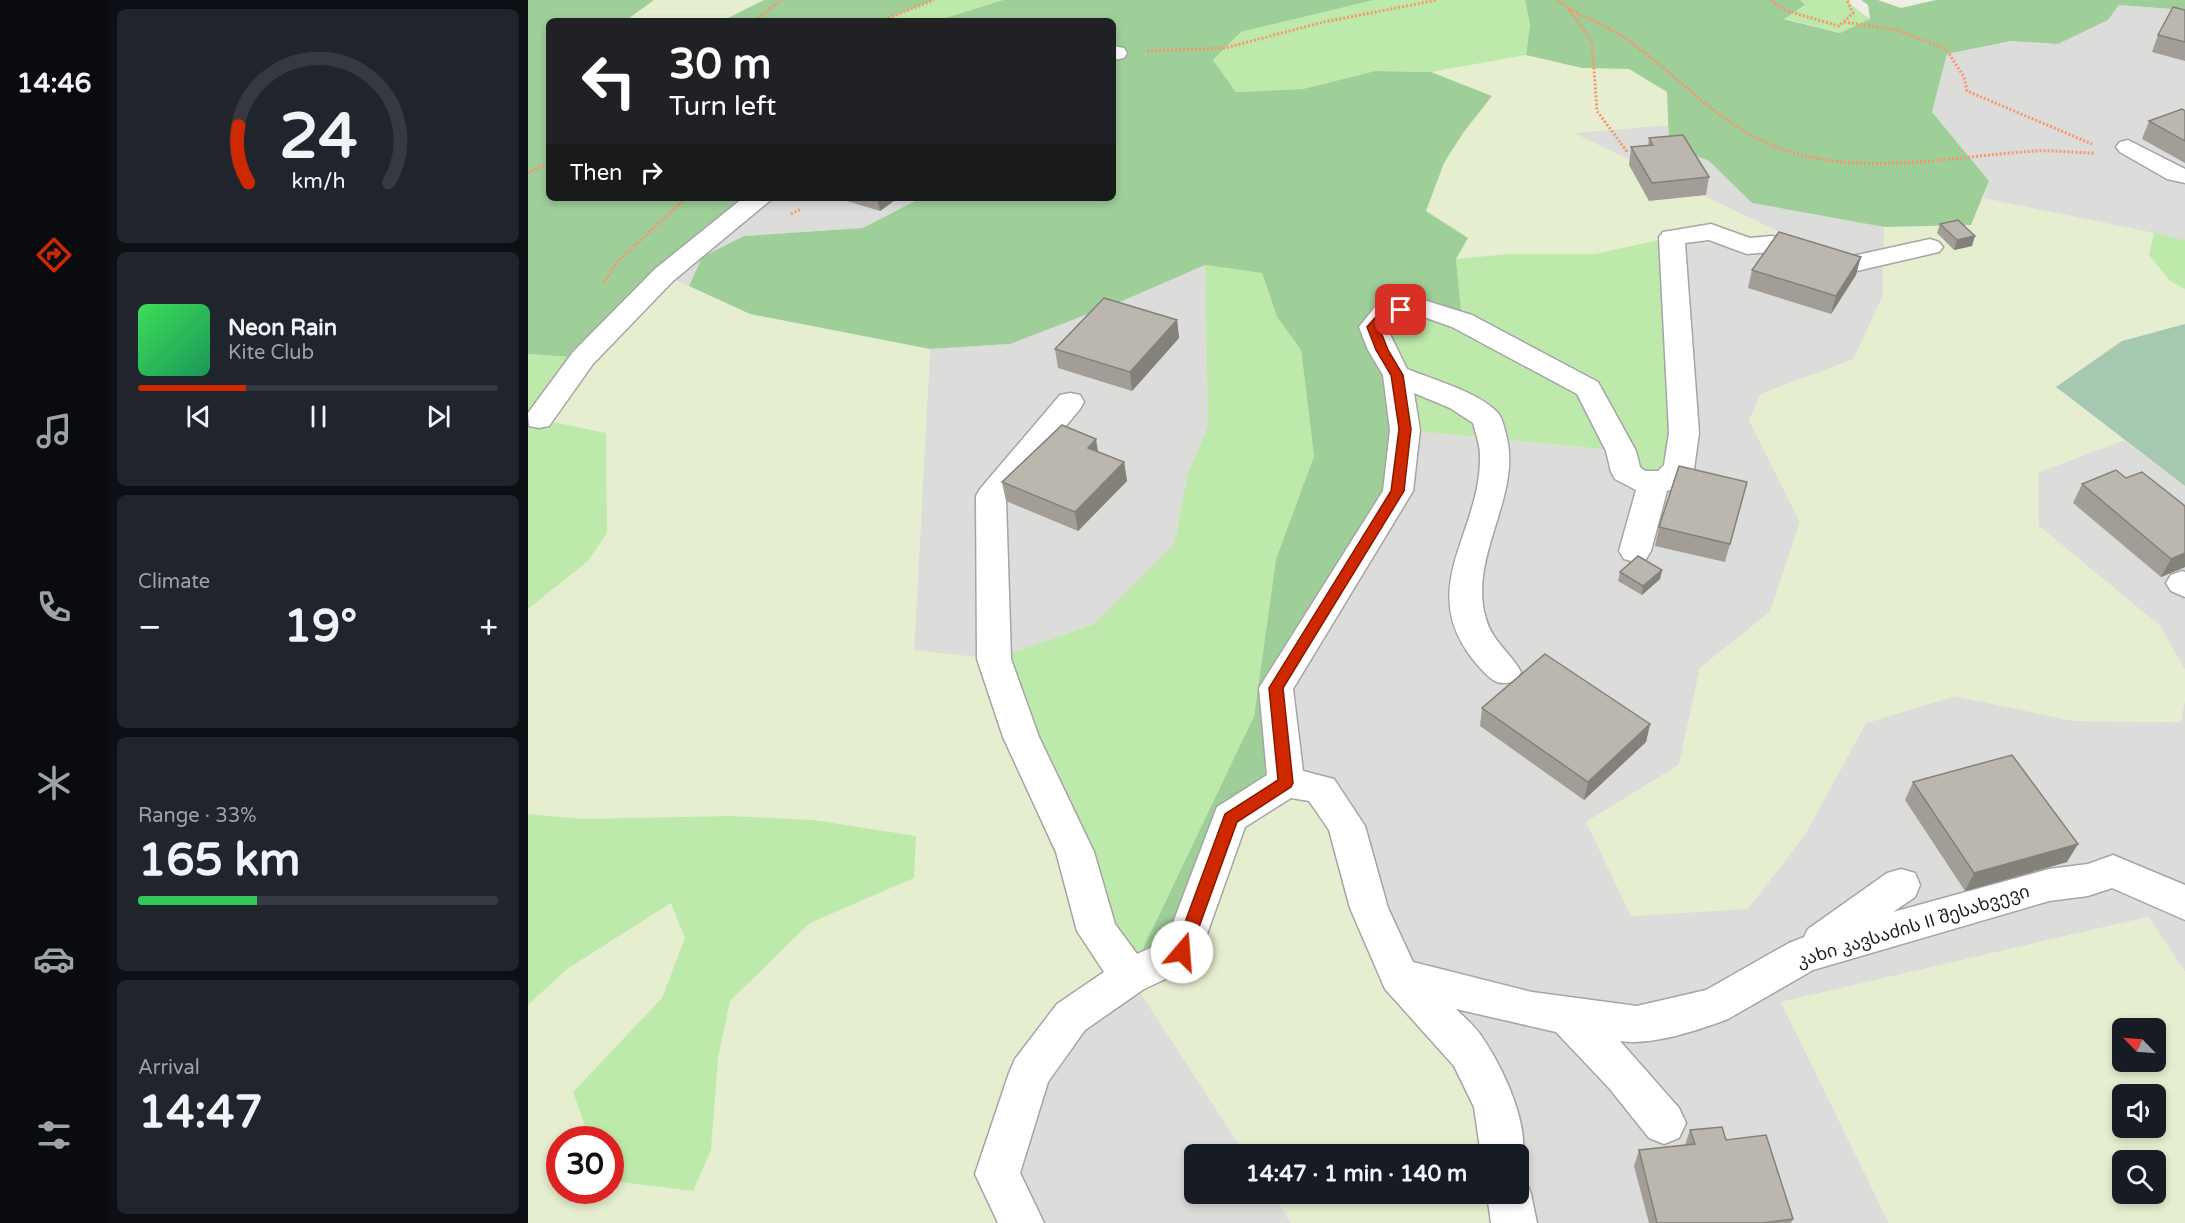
<!DOCTYPE html>
<html lang="en">
<head>
<meta charset="utf-8">
<style>
	body { margin:0; font-family:"Varela Round","Noto Sans Georgian",sans-serif; background:#20242c; color:#f1f3f6; height:100vh; display:flex; flex-direction:column; font-size:22px; white-space:nowrap }
	* { box-sizing:border-box; margin:0 }
	p { font-size:20px; color:#9ea1a6 }
	.icon { flex:none; width:33px; height:33px; fill:none; stroke:currentColor; stroke-width:2; stroke-linecap:round; stroke-linejoin:round }
	.map { position:relative; flex:1; overflow:hidden }
	.drawer { display:flex; flex-direction:column; gap:9px; padding:9px; background:#0d0f14; width:420px }
	.drawer>* { flex:none }
	.top-card { position:absolute; left:18px; top:18px; width:570px; height:183px; border-radius:9px; box-shadow:0 3px 9px #0003; background:#202124; color:#fff; overflow:hidden }
	.needle { width:39px; rotate:295deg }
	.buttons { position:absolute; left:1584px; top:1018px; display:grid; gap:12px }
	.buttons a { display:grid; place-items:center; width:54px; height:54px; border-radius:9px; background:#171b24; box-shadow:0 3px 9px #0003; font-size:30px }
	.speed { position:absolute; left:18px; top:1126px; display:flex; gap:12px; font-size:30px; font-weight:700; text-align:center }
	.speed>* { display:grid; place-content:center; width:78px; height:78px; border-radius:50%; background:#171b24; box-shadow:0 3px 9px #0003; line-height:1 }
	.speed .limit { border:9px solid #d22; background:#fff; color:#111 }
	.pin { position:absolute; display:grid; place-items:center; width:51px; height:51px; color:#fff; margin:-26px; border-radius:12px; box-shadow:0 3px 9px #0006 }
	.me { position:absolute; width:66px; margin:-33px; rotate:18deg; stroke-linejoin:round; filter:drop-shadow(0 0 4px #0008) }
	.turn { display:flex; align-items:center; gap:21px; height:126px; padding:0 24px; font-size:27px }
	.turn .icon { width:78px; height:78px; stroke-width:2.5 }
	.turn b { display:block; font-size:42px; line-height:51px }
	.then { display:flex; align-items:center; height:57px; padding:0 24px; background:#0003; gap:12px; font-size:22px }
	.big { font-size:45px; font-weight:800; line-height:1.1 }
	.drawer .tile { flex:1; display:flex; flex-direction:column; justify-content:center; gap:9px; min-width:0; padding:0 21px; border-radius:9px; background:#20242c }
	.drawer .dial { align-items:center; gap:0 }
	.dial svg { height:156px; overflow:visible; fill:none; stroke:#363941; stroke-width:7; stroke-linecap:round; text-anchor:middle }
	.dial text { fill:#f1f3f6; stroke:none }
	.song { display:flex; align-items:center; gap:18px }
	.cover { width:72px; height:72px; border-radius:9px; background:linear-gradient(135deg,hsl(130 70% 55%),hsl(150 70% 35%)) }
	.played { height:6px; border-radius:3px; background:linear-gradient(90deg,#cd2800 30%,#363941 30%) }
	.keys { display:flex; justify-content:space-around; direction:ltr }
	.heat { display:flex; justify-content:space-between; align-items:center; font-size:33px; direction:ltr }
	.charge { height:9px; border-radius:4px; background:linear-gradient(90deg,#34c759 33%,#363941 0) }
	.trip { position:absolute; left:656px; top:1144px; width:345px; height:60px; border-radius:9px; background:#171b24; box-shadow:0 3px 9px #0003; font-weight:800; line-height:60px; text-align:center }
	main { display:flex; flex:1; min-height:0 }
	.tabs { display:flex; flex-direction:column; width:108px; justify-content:space-around; align-items:center; background:#090b0e; color:#9ea1a6 }
	.tabs .icon { width:42px; height:42px }
	.tabs .on { color:#cd2800 }
	.tabs b { font-size:27px; color:#f1f3f6 }
	.map>svg:first-child { display:block }
	.residential { fill:#dcdcdb }
	.farmland { fill:#e6eed0; fill-rule:evenodd }
	.grass { fill:#bdeaaa }
	.forest { fill:#9ecf99 }
	.cemetery { fill:#a5c8b1 }
	.lines { fill:none; stroke-linecap:round; stroke-linejoin:round }
	.minor-casing { stroke:#a5a5a5; stroke-width:3 }
	.path { stroke:#fa956b; stroke-width:3; stroke-dasharray:2 2; stroke-linecap:butt }
	.minor { fill:#fff; fill-rule:evenodd }
	.wall { fill:#a29d96 }
	.shaded-wall { fill:#84807a }
	.building { fill:#bcb7ae; stroke:#84807a; stroke-width:1.5 }
	.route { fill:#cd2800; stroke:#851a00; stroke-width:1.5 }
	.labels { text-anchor:middle; stroke-width:4.5; stroke-linejoin:round; paint-order:stroke }
	.near-street-label { font-size:18px; fill:#1e1e1e; stroke:#fff }
</style>
</head>
<body>
<main>
<nav class="tabs">
<b>14:46</b>
<svg class="icon on" aria-label="directions" viewBox="0 0 24 24"><path d="M12 3l9 9-9 9-9-9zM9 14v-3h6M13 9l2 2-2 2"/></svg>
<svg class="icon" aria-label="music" viewBox="0 0 24 24"><path d="M9 18V5l10-2v13"/><circle cx="6" cy="18" r="3"/><circle cx="16" cy="16" r="3"/></svg>
<svg class="icon" aria-label="phone" viewBox="0 0 24 24"><path d="M5 4h4l2 5-3 2q2 4 5 5l2-3 5 2v4C11 20 4 13 5 4z"/></svg>
<svg class="icon" aria-label="climate" viewBox="0 0 24 24"><path d="M12 3v18M4 7l16 10M4 17L20 7"/></svg>
<svg class="icon" aria-label="car" viewBox="0 0 24 24"><path d="M5 17H2v-5l4-1 3-4h7l3 4 3 1v5h-3M9 17h6M6 11h13"/><circle cx="7" cy="17" r="2"/><circle cx="17" cy="17" r="2"/></svg>
<svg class="icon" aria-label="filters" viewBox="0 0 24 24"><path d="M4 7h16M4 17h16"/><circle cx="9" cy="7" r="2"/><circle cx="15" cy="17" r="2"/></svg>
</nav>
<section class="drawer">
<div class="tile dial"><svg viewBox="0 0 100 80">
<path d="M14 69A42 42 0 1 1 86 69"/>
<path d="M14 69A42 42 0 0 1 9 40" stroke="#cd2800"/>
<text x="50" y="56" font-size="32" font-weight="700">24</text>
<text x="50" y="72" font-size="11">km/h</text>
</svg></div>
<div class="tile">
<div class="song"><i class="cover"></i><div><b>Neon Rain</b><p>Kite Club</p></div></div>
<div class="played"></div>
<div class="keys"><svg class="icon" aria-label="previous" viewBox="0 0 24 24"><path d="M18 5L8 12l10 7zM5 5v14"/></svg><svg class="icon" aria-label="pause" viewBox="0 0 24 24"><path d="M8 5v14M16 5v14"/></svg><svg class="icon" aria-label="next" viewBox="0 0 24 24"><path d="M6 5l10 7-10 7zM19 5v14"/></svg></div>
</div>
<div class="tile"><p>Climate</p>
<div class="heat"><a>−</a><b class="big">19°</b><a>+</a></div>
</div>
<div class="tile"><p>Range · 33%</p><b class="big">165 km</b><div class="charge"></div></div>
<div class="tile"><p>Arrival</p><b class="big">14:47</b></div>
</section>
<div class="map">
<svg width="1657" height="1223" viewBox="0 0 1657 1223">
	<rect width="100%" height="100%" fill="#efeee4"/>
	<path class="residential" d="M1591 5 1657 10V240L1455 198 1461 181 1404 112 1419 54 1483 41 1530 44 1580 20Z
		M1140 125 1141 145 1181 161 1224 203 1356 227 1355 295 1326 359 1233 394 1221 420 1272 522 1242 612 1172 668 1151 765 1058 822 1276 836 1338 723 1427 696 1546 721 1652 722 1657 700V972L1620 917 1253 1002 1361 1223H986L990 1194V1155L758 782 748 688 877 430 1093 451 1144 237 1317 264 1044 133Z
		M233 198H393L336 228 216 236 174 257 161 286 136 275Z
		M677 265 680 426 660 474 646 544 566 624 466 659 386 651 402 349 482 344 599 299Z
		M1596 440 1657 486V670L1632 626 1511 526V472Z
		M602 976 718 1155H666V1194H744L763 1223H493L469 1174 502 1072Z"/>
	<path class="farmland" d="M126 0H236L194 21H97Z
		M998 55 1054 68 1101 69 1139 92 1140 125 1046 133 1320 265 1144 237 1067 254H980L928 259 898 211 916 163 935 133 964 96 903 72Z
		M1455 198 1626 233 1621 255 1642 281 1657 289V324L1594 341 1528 388 1596 440 1511 472V526L1632 626 1657 670V700L1653 722 1546 721 1427 696 1338 723 1276 836 1220 909 1103 916 1058 822 1151 765 1172 668 1242 612 1272 522 1221 420 1233 394 1326 359 1355 295 1356 227 1443 225Z
		M136 275 222 314 402 349 386 650 466 659 602 976 702 818 758 782 793 789 841 908 967 1105 975 1155H718L602 977 543 1017 469 1174 493 1223H0V1005L39 969 143 903 158 938 134 998 45 1092 62 1140H32V1191H82L83 1181 164 1191 202 1001 282 923 386 878 387 836 286 820 202 816 54 819 0 814V609L60 561 79 533 78 433 11 419Z
		M1620 917 1657 972V1223H1361L1253 1002ZM1594 1029H1628V1062H1594ZM1594 1095H1628V1128H1594ZM1594 1161H1628V1194H1594Z
		M744 1194H981L986 1223H763Z"/>
	<path class="grass" d="M406 0H475L408 21H353Z
		M846 0H997L1002 25 998 55 903 72 847 71 775 89 708 92 685 60 713 32Z
		M1272 0H1322L1321 3 1342 19 1313 33 1255 18 1277 6Z
		M1626 233 1657 240V289L1642 281 1621 255Z
		M1144 237 1151 469 1111 481 1093 451 877 430 854 350 857 313 889 306 933 320 928 259 980 254H1067Z
		M677 265 734 273 749 317 773 350 786 456 748 559 726 716 602 976 466 659 566 624 646 544 660 473 680 426Z
		M0 354 55 358 11 419 78 433 79 533 60 561 0 609Z
		M0 814 54 819 202 816 286 820 388 836 386 878 282 923 202 1001 190 1058 183 1150 165 1191 83 1181 82 1140H62L45 1092 134 998 157 938 143 903 39 969 0 1005Z"/>
	<path class="forest" d="M0 0H126L97 21H21V198H233L55 358 0 354Z
		M236 0H406L353 21H194Z
		M475 0H846L713 32 685 60 708 92 775 89 847 71 903 72 964 96 935 133 916 163 898 211 940 238 928 259 934 321 889 306 857 313 854 350 870 491 748 688 758 782 702 818 679 876 602 976 726 716 748 559 786 456 773 350 749 317 734 273 677 265 599 299 482 344 402 349 222 314 161 286 174 257 216 236 335 228 393 198H585V21H408Z
		M997 0H1272L1277 5 1256 19 1312 33 1342 19 1340 5 1333 0H1350L1373 8 1408 0H1657V10L1591 5 1580 20 1530 44 1483 41 1419 54 1404 112 1461 181 1443 225 1356 227 1224 203 1181 161 1141 145 1139 92 1101 69 1054 68 998 55 1002 25Z"/>
	<path class="cemetery" d="M1657 324V486L1528 387 1594 341Z"/>
	<g class="lines">
		<defs>
			<path id="minor" d="M585 46 596 48 599 53 596 58 585 60Z
				M1600 140 1657 169V183L1639 179 1592 152 1588 147 1592 142Z
				M215 198H245L145 281 65 364 21 426 11 428 1 426 0 413 45 352 127 269Z
				M1183 224 1222 238 1244 236 1320 257 1402 239 1411 242 1415 247 1411 252 1320 273 1243 252 1219 254 1181 240 1157 243 1171 433 1166 469 1148 488 1139 491 1123 551 1118 559 1107 562 1096 559 1091 551 1108 490 1087 479 1083 472 1078 451 1049 394 924 327 887 314 866 319 859 328 879 369C906 380 951 392 970 413 975 419 976 428 978 434 995 497 939 556 958 619 964 641 983 653 993 672L988 681C971 686 965 682 953 669 883 592 951 538 952 460 953 447 948 435 945 423L922 408 886 393 892 430 885 491 765 689 775 771 806 779 837 826 860 908 885 962 1004 992 1109 1006 1178 990 1261 943 1276 937 1280 929 1359 873 1373 869 1387 873 1392 885 1387 897 1365 912 1521 869 1560 864 1585 855 1657 885V920L1584 888 1560 896 1521 901 1285 970 1200 1019C1171 1030 1123 1046 1092 1041L1151 1108 1158 1123 1151 1138 1136 1144 1121 1138 1081 1088 1028 1032 928 1009C937 1018 949 1028 956 1040 976 1070 1008 1136 990 1170V1155H953L946 1107 926 1066 857 989 822 908 801 830 781 801 763 798 717 827 668 965 616 989 557 1030 520 1082 492 1173 516 1223H470L447 1174 481 1073 487 1059 529 1004 576 972 549 931 528 852 475 737 449 659 448 496 452 489 532 395 542 393 552 395 556 402 552 409 478 498 483 659 511 737 566 852 587 924 609 954 638 941 689 807 739 775 731 688 855 491 862 430 855 375 840 350 831 327 847 307 889 298 944 315 1070 382 1108 451 1112 467 1117 471H1130L1136 465 1141 433 1131 237 1135 232Z
				M1654 571 1657 572V597L1643 591 1638 583 1643 575Z
				M990 1176 997 1179 1003 1194 1009 1223H963L959 1194H990Z"/>
		</defs>
		<use href="#minor" class="minor-casing"/>
		<path class="path" d="M1030 0 1041 9 1064 42 1069 111 1100 153
			M1243 0 1256 10 1311 26 1325 13 1319 0
			M1041 9C1063 20 1086 29 1105 44 1149 76 1187 119 1237 142 1320 181 1421 156 1508 151 1527 150 1547 153 1567 153
			M227 21 253 0
			M353 21 406 0
			M1316 22 1369 30 1418 49 1436 77 1439 91 1564 144
			M619 51 697 48 796 22 909 0
			M0 173 21 163
			M263 214 273 209
			M76 283 89 262 158 198"/>
		<use href="#minor" class="minor"/>
	</g>
	<path class="wall" d="M1657 10V61L1624 52 1630 35Z
		M1657 111V163L1614 139 1621 121Z
		M1121 138 1181 177 1178 195 1121 201 1101 165 1103 147 1120 146Z
		M309 198H370L352 211Z
		M1412 224 1444 246 1426 250 1409 233Z
		M1224 270 1328 275 1303 314 1220 288Z
		M649 320 651 338 604 391 530 368 527 349Z
		M570 452 596 462 599 481 550 531 478 501 474 482Z
		M1598 478 1657 567 1633 577 1545 503 1554 484Z
		M1214 500 1197 562 1127 546 1131 527Z
		M1134 570 1132 579 1114 595 1090 581 1092 572Z
		M954 708 1122 724 1118 742 1056 800 952 726Z
		M1385 782 1539 862 1437 891 1377 800Z
		M1162 1130 1198 1140 1265 1219 1263 1223H1121L1106 1166 1111 1150 1157 1145Z"/>
	<path class="shaded-wall" d="M349 198H370L352 211Z
		M1447 236 1444 246 1426 250 1429 240Z
		M1333 257 1328 275 1303 314 1308 296Z
		M649 320 651 338 604 391 602 372Z
		M568 439 571 457 560 448Z
		M596 462 599 481 550 531 547 512Z
		M1657 553V567L1633 577 1643 559Z
		M1134 570 1132 579 1114 595 1115 586Z
		M1122 724 1118 742 1056 800 1060 782Z
		M1550 844 1539 862 1437 891 1446 873Z"/>
	<path class="building" d="M1645 7 1657 10V42L1630 35Z
		M1654 109 1657 111V141L1621 121Z
		M1155 135 1181 177 1124 183 1103 147 1125 145 1121 138Z
		M1430 220 1447 236 1429 240 1412 224Z
		M1251 232 1333 257 1308 296 1224 270Z
		M576 298 649 320 602 372 527 349Z
		M534 425 568 439 560 448 596 462 547 512 474 482Z
		M1151 466 1219 482 1202 544 1131 527Z
		M1588 470 1598 478 1614 472 1657 506V553L1643 559 1554 484Z
		M1110 556 1134 570 1115 586 1092 572Z
		M1017 654 1122 724 1060 782 954 708Z
		M1484 755 1550 844 1446 873 1385 782Z
		M1194 1127 1198 1140 1238 1135 1265 1219 1235 1223H1129L1111 1150 1167 1144 1162 1130Z"/>
	<path class="route" d="M873 306 879 310 877 312 861 316 851 327 860 350 875 375 883 429 876 491 755 688 765 783 763 787 709 822 662 952 660 958 654 960 648 958 646 952 697 814 750 780 741 688 863 491 871 429 863 375 848 350 839 327 853 311Z"/>
	<g class="labels">
		<g class="near-street-label">
			<text transform="translate(1385 926) rotate(-17)" y="6">კახი კავსაძის II შესახვევი</text>
		</g>
	</g>
</svg>
<div class="buttons">
<a><svg class="needle" viewBox="-14 -14 28 28"><path d="M0-13l5 13h-10z" fill="#e53935"/><path d="M0 13l5-13h-10z" fill="#9ea1a6"/></svg></a>
<a><svg class="icon" aria-label="sound" viewBox="0 0 24 24"><path d="M4 9h4l5-4v14l-5-4H4zM17 9q2 3 0 6"/></svg></a>
<a><svg class="icon" aria-label="search" viewBox="0 0 24 24"><circle cx="10" cy="10" r="6"/><path d="M15 15l6 6"/></svg></a>
</div>
<div class="speed"><div class="limit">30</div></div>
<div class="pin" style="left:873px;top:310px;background:#d93025"><svg class="icon" aria-label="arrive" viewBox="0 0 24 24"><path d="M6 21V4h12l-3 4 3 4H6"/></svg></div>
<svg class="me" style="left:654px;top:952px" viewBox="-20 -20 40 40"><circle r="19" fill="#fff"/><path d="M0-13L10 11 0 6-10 11z" fill="#cd2800"/></svg>
<div class="trip">14:47 · 1 min · 140 m</div>
<div class="top-card">
<div class="turn"><svg class="icon" aria-label="left" viewBox="0 0 24 24"><path d="M17 20v-9H6M10 6l-5 5 5 5"/></svg><div><b>30 m</b>Turn left</div></div>
<div class="then">Then<svg class="icon" aria-label="right" viewBox="0 0 24 24"><path d="M7 20v-9h11M14 6l5 5-5 5"/></svg></div>
</div>
</div>
</main>
</body>
</html>
